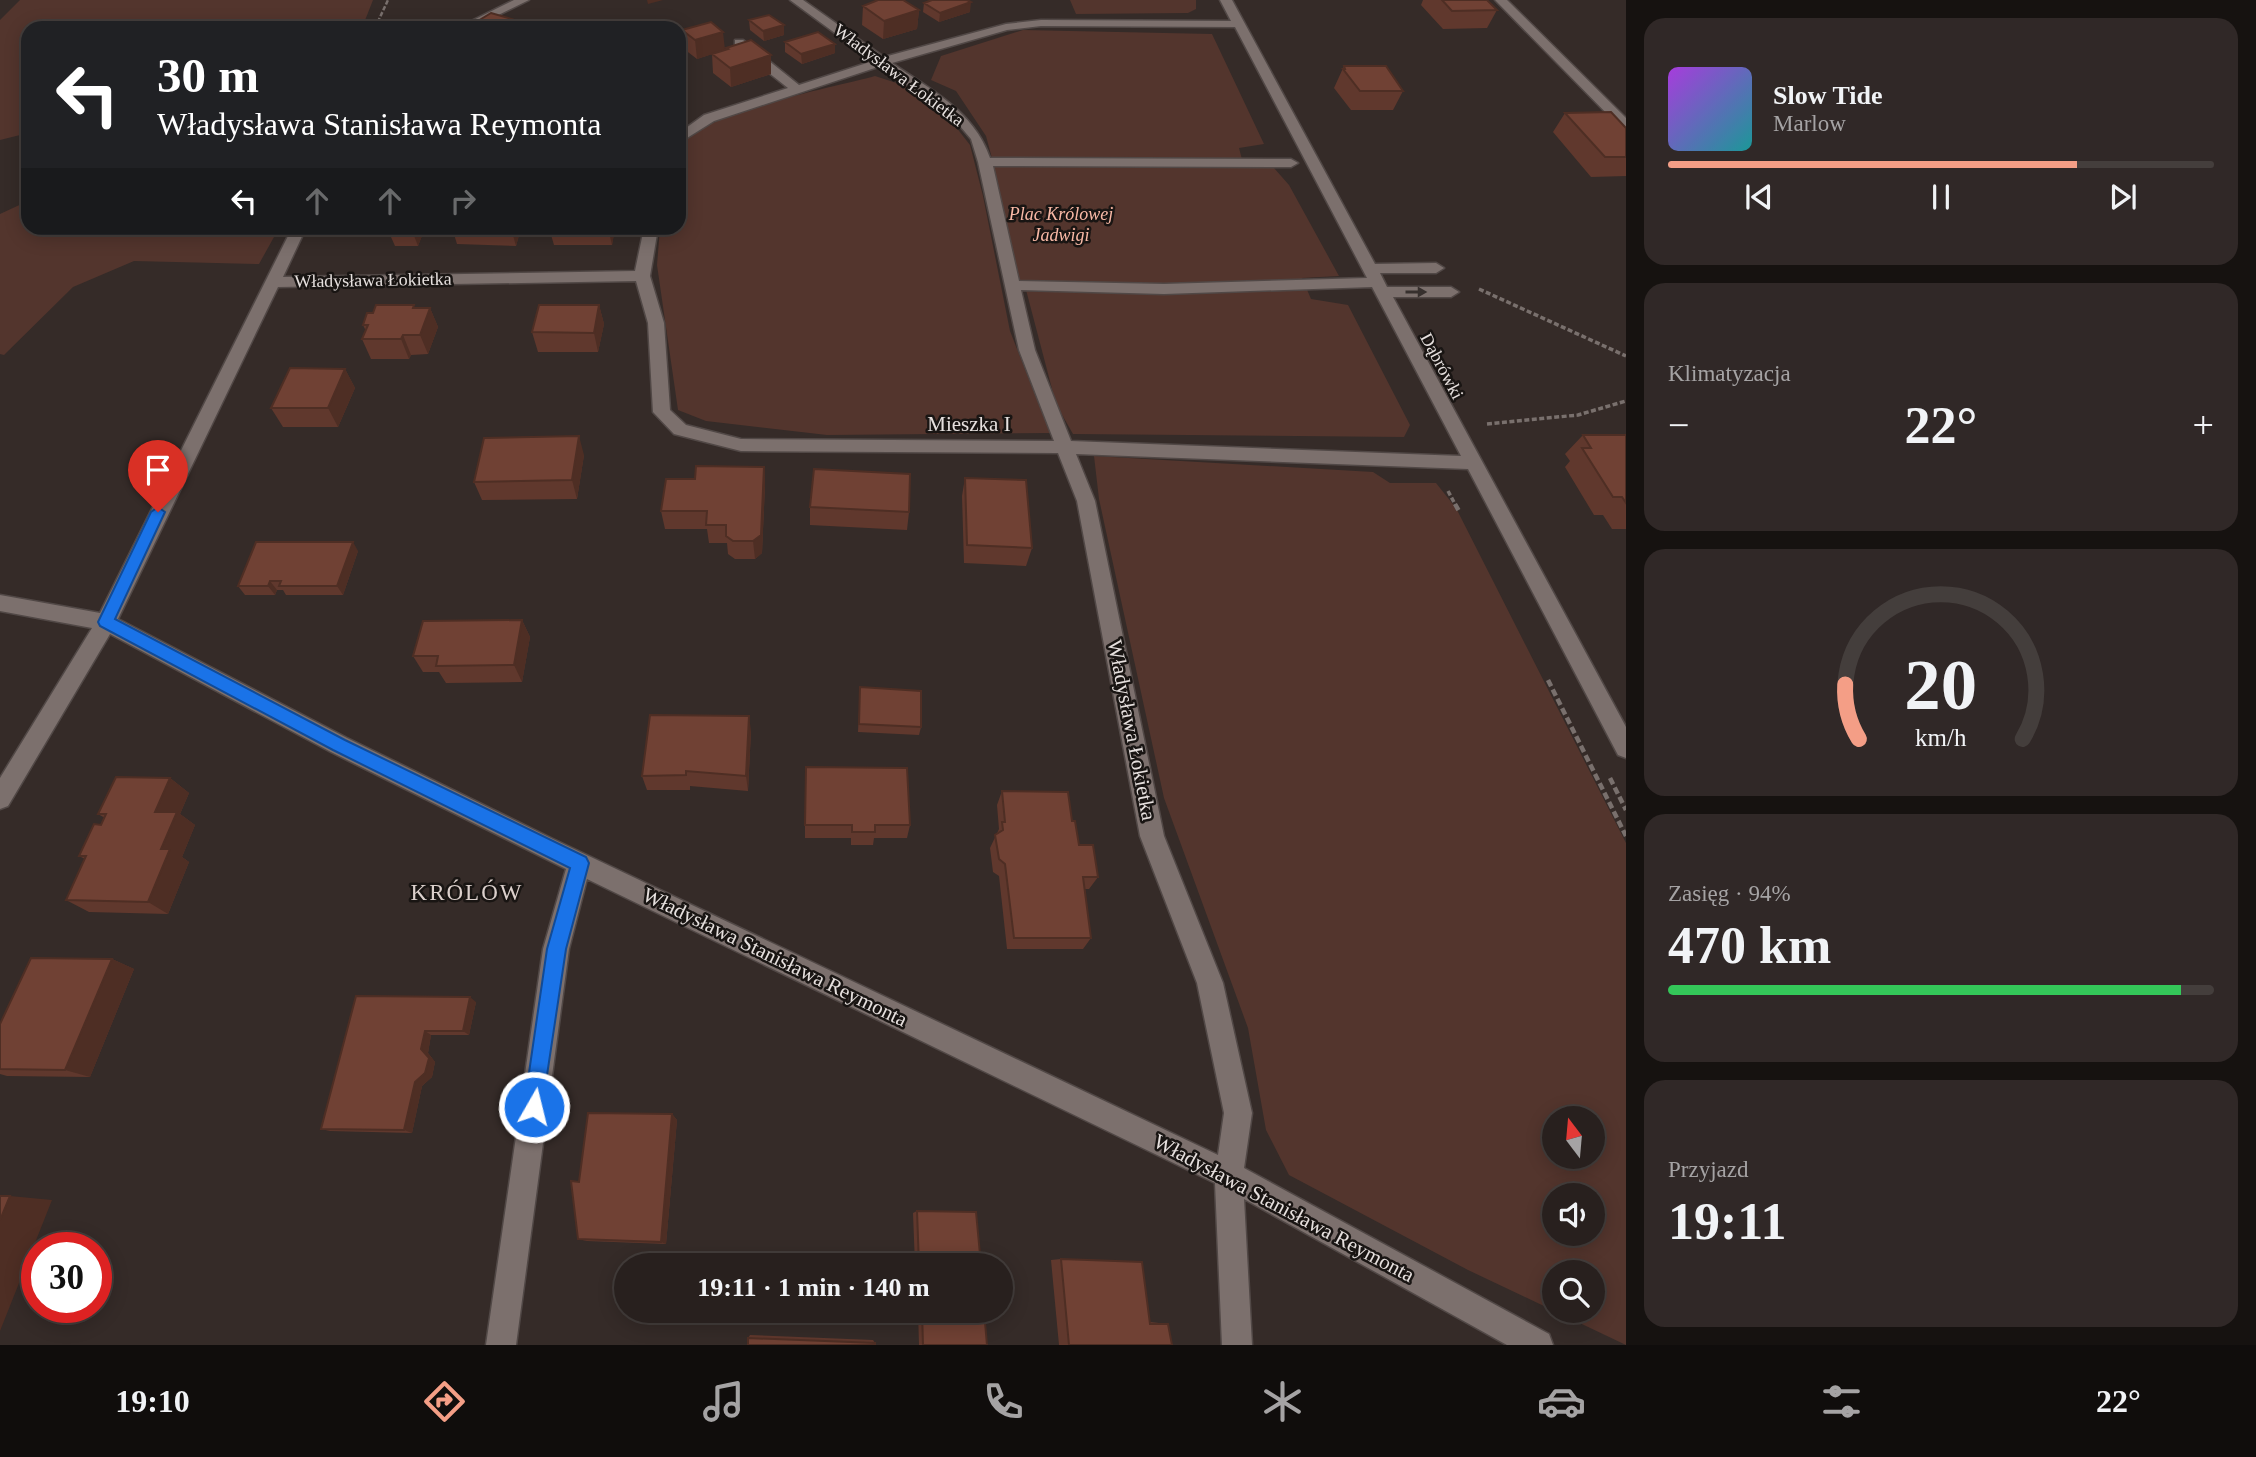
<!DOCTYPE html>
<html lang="pl">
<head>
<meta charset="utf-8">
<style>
	body { margin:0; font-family:Georgia,serif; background:#302827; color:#f1f3f6; height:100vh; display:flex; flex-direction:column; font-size:26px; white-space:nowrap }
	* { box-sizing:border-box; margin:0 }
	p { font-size:23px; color:#a5a3a4 }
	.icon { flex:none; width:38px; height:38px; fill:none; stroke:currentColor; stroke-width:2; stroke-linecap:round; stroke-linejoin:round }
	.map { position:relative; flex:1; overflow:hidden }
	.panel { display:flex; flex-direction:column; gap:18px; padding:18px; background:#161210; width:630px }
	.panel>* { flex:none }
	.banner { position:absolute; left:21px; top:21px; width:665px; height:214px; border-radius:21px; box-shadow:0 4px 18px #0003,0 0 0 2px #443e3c; background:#202124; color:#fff; overflow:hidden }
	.needle { width:46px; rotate:344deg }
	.controls { position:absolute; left:1542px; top:1106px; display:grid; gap:14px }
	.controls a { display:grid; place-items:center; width:63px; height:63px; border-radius:50%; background:#28201e; box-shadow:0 4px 18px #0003,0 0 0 2px #443e3c; font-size:35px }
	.speed { position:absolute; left:21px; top:1232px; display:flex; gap:14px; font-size:35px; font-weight:700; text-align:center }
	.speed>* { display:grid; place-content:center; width:91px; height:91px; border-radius:50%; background:#28201e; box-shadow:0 4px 18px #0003,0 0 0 2px #443e3c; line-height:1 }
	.speed .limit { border:10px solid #d22; background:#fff; color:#111 }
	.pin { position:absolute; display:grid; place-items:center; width:60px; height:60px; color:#fff; margin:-72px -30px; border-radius:50% 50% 50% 0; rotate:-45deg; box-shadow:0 0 7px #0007 }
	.pin .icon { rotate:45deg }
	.me { position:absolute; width:77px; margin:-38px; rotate:8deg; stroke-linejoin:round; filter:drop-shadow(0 0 5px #0008) }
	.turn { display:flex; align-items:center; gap:24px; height:147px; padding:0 21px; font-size:32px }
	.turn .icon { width:91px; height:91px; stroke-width:2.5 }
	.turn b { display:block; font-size:49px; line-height:60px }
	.lanes { display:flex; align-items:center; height:66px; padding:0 21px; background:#0003; justify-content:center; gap:35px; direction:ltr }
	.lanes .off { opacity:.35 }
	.big { font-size:52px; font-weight:700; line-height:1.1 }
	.panel .card { flex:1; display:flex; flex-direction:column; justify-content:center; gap:10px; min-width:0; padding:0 24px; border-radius:21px; background:#302827 }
	.panel .dial { align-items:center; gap:0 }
	.dial svg { height:182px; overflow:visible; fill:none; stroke:#443e3c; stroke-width:7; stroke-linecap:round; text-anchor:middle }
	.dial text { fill:#f1f3f6; stroke:none }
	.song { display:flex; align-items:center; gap:21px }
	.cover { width:84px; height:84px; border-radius:10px; background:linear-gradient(135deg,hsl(280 70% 55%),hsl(180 70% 35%)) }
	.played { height:7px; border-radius:4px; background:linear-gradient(90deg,#f49e86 75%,#443e3c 75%) }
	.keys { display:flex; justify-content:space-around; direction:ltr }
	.heat { display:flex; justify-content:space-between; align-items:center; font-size:38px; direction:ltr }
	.charge { height:10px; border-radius:5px; background:linear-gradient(90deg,#34c759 94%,#443e3c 0) }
	.trip { position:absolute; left:614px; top:1253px; width:399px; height:70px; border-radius:35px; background:#28201e; box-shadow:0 4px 18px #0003,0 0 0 2px #443e3c; font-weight:700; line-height:70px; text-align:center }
	.tabs { display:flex; height:112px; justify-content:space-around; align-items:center; background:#100d0c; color:#a5a3a4 }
	.tabs .icon { width:49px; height:49px }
	.tabs .active { color:#f49e86 }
	.tabs b { font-size:32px; color:#f1f3f6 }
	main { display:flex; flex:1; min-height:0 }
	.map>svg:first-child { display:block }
	.green { fill:#53352d; fill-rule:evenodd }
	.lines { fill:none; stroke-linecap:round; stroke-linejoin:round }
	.minor-casing { stroke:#514846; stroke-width:3 }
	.path-far2 { stroke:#79706d; stroke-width:2.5; stroke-dasharray:4.5 2; stroke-linecap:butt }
	.path-far1 { stroke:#79706d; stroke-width:3.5; stroke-dasharray:5 2.5; stroke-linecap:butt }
	.path { stroke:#79706d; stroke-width:4.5; stroke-dasharray:7 3.5; stroke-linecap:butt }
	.minor { fill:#7c706d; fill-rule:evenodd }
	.wall { fill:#60382d }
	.shaded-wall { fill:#4e2e24 }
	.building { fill:#704134; stroke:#4e2e24; stroke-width:2 }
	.oneway { fill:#37302e }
	.route { fill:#1a73e8; stroke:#114b97; stroke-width:2 }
	.labels { text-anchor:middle; stroke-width:5; stroke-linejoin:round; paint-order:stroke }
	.far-street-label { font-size:18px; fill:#e6e0de; stroke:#191513 }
	.far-park-label { font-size:18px; font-style:italic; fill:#f9b9a6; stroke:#191513 }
	.street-label { font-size:21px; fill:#e6e0de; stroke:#191513 }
	.neighbourhood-label { font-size:23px; letter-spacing:2px; fill:#dcd0cc; stroke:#191513 }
</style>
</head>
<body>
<main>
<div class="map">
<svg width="1626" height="1345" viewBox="0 0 1626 1345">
	<rect width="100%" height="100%" fill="#352b28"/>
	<path class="green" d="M20 0H373L362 28H28V133L0 140V20Z
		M1070 0H1196V9L1188 13 1076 14Z
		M1023 30 1212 34 1264 144 1239 148 1244 167 1274 168 1289 185 1339 276 1302 278 1311 299 1348 305 1410 425 1404 437 1073 434 1056 404 1025 286 1011 285 985 162H993L986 136 956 91 931 80 941 56Z
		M875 76 918 90 949 118 970 145 983 196 1010 331 1050 433 827 435 706 421 678 410 657 265 660 228H679C679 212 675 158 681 147 698 113 835 87 875 76Z
		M28 201V228H279L259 264 134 261 73 287 4 355 0 354V214Z
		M1094 456 1373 472 1390 483H1436L1456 508 1626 843V1345L1468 1270 1289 1175 1266 1130 1248 1028 1164 798 1099 499ZM1554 1118H1592V1157H1554ZM1592 1195V1234H1554V1195ZM1592 1272V1311H1554V1272Z"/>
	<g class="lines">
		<defs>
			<path id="minor" d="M514 0H529L472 28H457Z
				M790 0H803L884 57 1006 24 1041 20 1231 21 1220 0H1232L1375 264 1436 263 1444 268 1436 273H1380L1387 287H1451L1459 292 1451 297H1393L1626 727V758L1618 755 1468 469 1076 454 1095 501 1164 836 1223 983 1252 1113 1244 1168 1549 1334 1553 1345H1507L1244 1199 1252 1345H1222L1215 1183 587 879 569 949 516 1345H486L543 949 566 869 331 752 110 634 8 806 0 809V778L92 628 0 611V595L100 613 292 228H306L283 277 635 271 644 228H658L650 276 664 323 670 410 686 425 741 439 1054 441 1019 350 978 162 971 139 954 119 881 66 714 121 679 143V133L704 115 788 88 735 46V40H743L799 85 873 61ZM1041 26 1235 27 1367 278 1164 284 1019 281 993 166 1291 167 1298 163 1291 159 990 158C974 111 931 90 892 63L1007 30ZM636 281 648 323 653 412 674 434 741 451 1058 453 1077 501 1140 836 1197 983 1224 1113 1218 1155 553 839 347 738 118 619 278 287ZM1372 287 1461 456 1071 441 1035 350 1021 290 1164 294Z
				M1495 0H1507L1626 118V129L1621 128Z"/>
		</defs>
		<use href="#minor" class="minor-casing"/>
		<path class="path-far2" d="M375 28 388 0"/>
		<path class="path-far1" d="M1479 289 1626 356
			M1487 424 1578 415 1626 401
			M1448 491 1456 506"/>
		<path class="path" d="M1455 504 1459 511
			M1548 680 1626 836
			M1610 778 1626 810"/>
		<use href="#minor" class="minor"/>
	</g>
	<path class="wall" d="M1423 0H1487L1497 10 1487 28 1443 29 1421 5Z
		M924 3 970 12 939 22 923 12Z
		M863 6 919 10 917 29 883 39 862 25Z
		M749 20 784 25V35L764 41 750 30Z
		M682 30 725 50H726V48L771 74 731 87 713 73 712 54 697 59 684 49Z
		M785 42 835 53 802 64 785 52Z
		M1344 66 1403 91 1393 110H1351L1334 88Z
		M1565 113 1626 128V176L1591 177 1553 132Z
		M358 228H425L418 246H395L391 237H362Z
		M452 228H521L516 246 457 244Z
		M549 228H615L612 245H554Z
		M599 305 604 324 598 352H538L532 332Z
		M415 308H430L438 327 428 354 411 355 409 359H371L362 339 366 331 363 325Z
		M345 369 355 388 338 427H283L271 408Z
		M1583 435H1626V529H1612L1603 515H1594L1565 467 1570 461 1565 454Z
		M584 455 577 499 482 500 474 482Z
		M764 467 765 485 762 553 755 559H735L728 554 727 543H709L707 529H665L661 511 695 479Z
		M965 478 1032 548 1026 566 964 563 962 496Z
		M810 507 909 512 907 530 810 525Z
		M358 551 343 595H286L283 590H277L275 595H245L238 586Z
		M522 620 530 637 522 682 446 683 439 672H423L413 656Z
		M860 687 921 727 919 735 858 732Z
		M751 731 748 791 690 786V790H647L642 776Z
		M170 778 189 793 180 814 195 825 182 857 189 862 168 914 89 912 66 900 85 859 79 856 101 825 105 818 98 814Z
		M1002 791 1072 821 1079 845 1098 877 1089 889H1085L1091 938 1083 949H1007L999 876 993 872 990 848 999 829 997 805Z
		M805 825H910L907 838H874L873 845H851V838H805Z
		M112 959 134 969 90 1077 7 1076 0 1074V1024Z
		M356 996 476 1002 469 1035H431L428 1053 435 1062 432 1077 422 1086 412 1133 330 1131 321 1129Z
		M672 1114 677 1120 666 1244 587 1241 578 1239 579 1182Z
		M917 1211 981 1265H915L913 1213Z
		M1061 1259 1150 1322 1168 1324 1172 1345H1059L1051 1260Z
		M918 1311H984L987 1345H919Z
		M750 1335 873 1340 875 1343 748 1338Z"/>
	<path class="shaded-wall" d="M647 0H663L648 4Z
		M971 2 970 12 939 22 940 13Z
		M919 10 917 29 883 39 884 21Z
		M515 20 517 28H503Z
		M784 25V35L764 41 763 31Z
		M723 32 725 50 697 59 695 40Z
		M835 44V53L802 64 801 54Z
		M771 55V74L731 87 730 68Z
		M411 228H425L418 246Z
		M511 228H521L516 246Z
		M608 228H615L612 245Z
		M599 305 604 324 598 352 594 333Z
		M430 308 438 327 428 354 420 335Z
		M403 335 411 355 409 359 401 339Z
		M345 369 355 388 338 427 328 408Z
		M579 436 584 455 577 499 572 480Z
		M764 467 765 485 762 553 755 559 753 541Z
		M353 542 358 551 343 595 337 586Z
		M270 581 277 590 275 595 268 586Z
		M522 620 530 637 522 682 514 665Z
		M749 716 751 731 748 791 746 776Z
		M170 778 189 793 180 814 195 825 182 857 189 862 168 914 148 902 161 849 155 812Z
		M112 959 134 969 90 1077 65 1070Z
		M470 997 476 1002 469 1035 463 1031Z
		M425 1031 431 1035 428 1053 435 1062 432 1077 422 1086 412 1133 404 1130Z
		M672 1114 677 1120 666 1244 661 1242Z
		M10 1196 52 1200 0 1331V1220Z"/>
	<path class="building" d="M878 0H903L919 10 884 21 863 6Z
		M932 0H967L971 2 940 13 924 3Z
		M1442 0H1487L1497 10 1452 11Z
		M491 13 515 20 503 28H472L468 27Z
		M769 15 784 25 763 31 749 20Z
		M711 22 723 32 695 40 682 30Z
		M818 32 835 44 801 54 785 42Z
		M751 40 771 55 730 68 712 54 728 49 726 48Z
		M1344 66H1386L1403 91H1360L1343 69H1345Z
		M1611 112 1626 128V157H1605L1565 113Z
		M376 305H414L413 308H430L420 335H403L401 339H362L368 325H363L367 313H373Z
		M539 305H599L594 333 532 332Z
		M290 368 345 369 328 408H271Z
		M1583 435H1626V503L1622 497H1613L1582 448H1591Z
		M579 436 572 480 474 482 484 438Z
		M696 466 764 467 761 535 753 541H733L726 536V525H706L707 511H661L666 479H695Z
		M814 469 910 474 909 512 810 507Z
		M965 478 1026 480 1032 548 967 545Z
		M256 542H353L337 586H279L281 581H270L268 586H238Z
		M522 620 514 665 436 666 438 656H413L423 621Z
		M860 687 921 691V727L859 724Z
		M650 715 749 716 746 776 686 771V775L642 776Z
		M806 767 907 768 910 825H875V832H852V825H805Z
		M116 777 170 778 155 812H177L161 849H170L148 902 66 900 86 856H79L94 824 101 825 106 814H98Z
		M1002 791 1068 792 1072 821H1075L1079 845H1093L1098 877H1083L1091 938H1014L1005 864 999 859 995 835 1003 830 1002 822H1005Z
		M31 958 112 959 65 1070 0 1069V1024Z
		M356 996 470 997 463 1031H425L421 1049 429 1058 425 1073 415 1082 404 1130 321 1129Z
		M588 1113 672 1114 661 1242 578 1239 571 1181 579 1182Z
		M0 1196H10L0 1220Z
		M917 1211 976 1212 981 1265H919Z
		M1061 1259 1142 1262 1150 1324H1168L1172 1345H1069Z
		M922 1311H984L987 1345H923Z
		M748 1338 875 1343V1345H748Z"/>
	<defs><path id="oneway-solid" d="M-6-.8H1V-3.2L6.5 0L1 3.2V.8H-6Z" transform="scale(1.75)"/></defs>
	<use class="oneway" href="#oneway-solid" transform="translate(1416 292)"/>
	<path class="route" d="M158 507 165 512 115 619 345 740 586 857 589 863 566 949 541 1115 534 1118 527 1115 524 1107 547 949 570 868 333 750 100 626 98 622 151 512Z"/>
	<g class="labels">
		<g class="far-street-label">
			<text transform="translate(899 75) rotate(37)" y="6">Władysława Łokietka</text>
			<text transform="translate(373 280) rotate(-1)" y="6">Władysława Łokietka</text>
			<text transform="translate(1442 366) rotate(62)" y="6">Dąbrówki</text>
		</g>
		<g class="far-park-label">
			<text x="1061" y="220">Plac Królowej<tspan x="1061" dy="21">Jadwigi</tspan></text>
		</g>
		<g class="street-label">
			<text x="969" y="431">Mieszka I</text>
			<text transform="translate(1132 730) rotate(79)" y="7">Władysława Łokietka</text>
			<text transform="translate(775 957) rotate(26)" y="7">Władysława Stanisława Reymonta</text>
			<text transform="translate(1284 1208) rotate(28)" y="7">Władysława Stanisława Reymonta</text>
		</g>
		<g class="neighbourhood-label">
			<text x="467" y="900">KRÓLÓW</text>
		</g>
	</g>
</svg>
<div class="controls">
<a><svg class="needle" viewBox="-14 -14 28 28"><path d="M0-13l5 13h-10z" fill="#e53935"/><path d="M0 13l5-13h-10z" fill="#a5a3a4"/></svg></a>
<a><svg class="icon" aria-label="sound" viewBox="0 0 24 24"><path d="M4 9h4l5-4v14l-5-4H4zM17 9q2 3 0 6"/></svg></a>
<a><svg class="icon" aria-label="search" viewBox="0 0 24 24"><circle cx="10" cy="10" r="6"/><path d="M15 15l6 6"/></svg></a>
</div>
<div class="speed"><div class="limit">30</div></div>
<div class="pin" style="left:158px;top:512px;background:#d93025"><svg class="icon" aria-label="arrive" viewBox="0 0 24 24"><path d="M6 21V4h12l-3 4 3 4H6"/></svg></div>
<svg class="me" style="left:534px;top:1107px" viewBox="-20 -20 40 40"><circle r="17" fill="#1a73e8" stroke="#fff" stroke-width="3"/><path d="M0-11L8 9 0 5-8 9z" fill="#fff"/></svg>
<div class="trip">19:11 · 1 min · 140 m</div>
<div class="banner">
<div class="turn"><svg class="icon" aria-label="left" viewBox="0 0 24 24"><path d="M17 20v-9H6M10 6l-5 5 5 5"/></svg><div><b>30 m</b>Władysława Stanisława Reymonta</div></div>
<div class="lanes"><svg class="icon" aria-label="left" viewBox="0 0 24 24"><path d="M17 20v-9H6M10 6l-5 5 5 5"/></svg><svg class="icon off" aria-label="ahead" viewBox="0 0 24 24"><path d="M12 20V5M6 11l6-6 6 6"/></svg><svg class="icon off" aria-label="ahead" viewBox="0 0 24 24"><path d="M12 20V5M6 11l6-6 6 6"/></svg><svg class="icon off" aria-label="right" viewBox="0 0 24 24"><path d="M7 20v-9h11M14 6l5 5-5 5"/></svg></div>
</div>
</div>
<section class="panel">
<div class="card">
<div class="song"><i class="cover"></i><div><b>Slow Tide</b><p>Marlow</p></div></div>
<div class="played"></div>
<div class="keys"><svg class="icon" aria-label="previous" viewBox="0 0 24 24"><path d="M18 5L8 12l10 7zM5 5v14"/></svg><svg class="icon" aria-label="pause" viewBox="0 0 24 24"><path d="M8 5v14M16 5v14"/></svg><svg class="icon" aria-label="next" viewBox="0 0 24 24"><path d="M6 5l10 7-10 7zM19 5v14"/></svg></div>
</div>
<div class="card"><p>Klimatyzacja</p>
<div class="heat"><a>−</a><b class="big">22°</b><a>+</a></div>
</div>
<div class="card dial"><svg viewBox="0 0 100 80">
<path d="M14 69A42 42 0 1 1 86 69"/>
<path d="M14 69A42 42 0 0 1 8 45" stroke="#f49e86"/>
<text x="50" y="56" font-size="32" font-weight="700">20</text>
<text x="50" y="72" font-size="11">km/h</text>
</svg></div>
<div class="card"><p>Zasięg · 94%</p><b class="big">470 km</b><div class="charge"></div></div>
<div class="card"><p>Przyjazd</p><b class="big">19:11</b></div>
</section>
</main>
<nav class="tabs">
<b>19:10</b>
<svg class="icon active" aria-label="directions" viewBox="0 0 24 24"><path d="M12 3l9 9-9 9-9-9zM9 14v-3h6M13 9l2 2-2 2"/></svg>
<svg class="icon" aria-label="music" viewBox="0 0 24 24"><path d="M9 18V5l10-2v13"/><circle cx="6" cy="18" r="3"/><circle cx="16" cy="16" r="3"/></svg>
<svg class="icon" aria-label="phone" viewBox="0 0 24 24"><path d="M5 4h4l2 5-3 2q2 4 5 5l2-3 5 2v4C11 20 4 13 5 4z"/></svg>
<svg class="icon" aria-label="climate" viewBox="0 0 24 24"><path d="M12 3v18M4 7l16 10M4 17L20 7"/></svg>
<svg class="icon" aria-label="car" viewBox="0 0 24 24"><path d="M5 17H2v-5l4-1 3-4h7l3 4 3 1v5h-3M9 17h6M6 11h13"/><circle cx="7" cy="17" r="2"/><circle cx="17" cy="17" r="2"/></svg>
<svg class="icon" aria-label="filters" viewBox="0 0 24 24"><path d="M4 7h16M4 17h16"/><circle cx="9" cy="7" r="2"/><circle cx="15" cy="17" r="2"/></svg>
<b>22°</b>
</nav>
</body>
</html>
